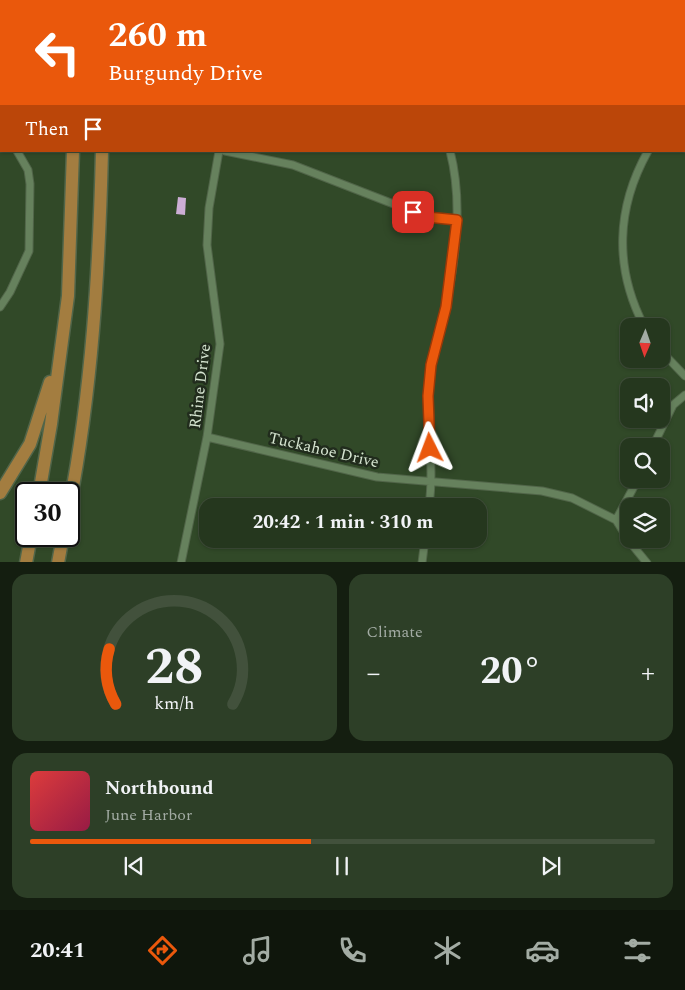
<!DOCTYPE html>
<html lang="en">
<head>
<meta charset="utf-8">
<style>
	body { margin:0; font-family:Spectral,serif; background:#2d3f27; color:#f1f3f6; height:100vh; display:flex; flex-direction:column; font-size:19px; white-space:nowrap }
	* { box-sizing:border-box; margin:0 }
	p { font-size:16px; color:#a3aca4 }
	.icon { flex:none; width:28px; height:28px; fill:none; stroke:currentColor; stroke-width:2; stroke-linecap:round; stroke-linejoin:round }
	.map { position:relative; height:562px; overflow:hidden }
	.sheet { display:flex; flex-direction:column; gap:12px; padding:12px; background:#141e10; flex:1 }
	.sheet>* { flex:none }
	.banner { position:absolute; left:0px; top:0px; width:685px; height:152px; box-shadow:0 1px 4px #0004,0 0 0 1px #42513c; background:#ea580c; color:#fff; overflow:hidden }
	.needle { width:32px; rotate:182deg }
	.controls { position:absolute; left:620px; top:318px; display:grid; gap:10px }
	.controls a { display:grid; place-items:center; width:50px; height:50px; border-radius:10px; background:#25371e; box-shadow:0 1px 4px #0004,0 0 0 1px #42513c; font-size:25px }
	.speed { position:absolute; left:15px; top:482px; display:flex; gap:10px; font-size:25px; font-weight:700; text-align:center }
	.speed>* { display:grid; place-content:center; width:65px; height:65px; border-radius:50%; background:#25371e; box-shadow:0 1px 4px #0004,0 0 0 1px #42513c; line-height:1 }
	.speed .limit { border:2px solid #111; border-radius:8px; background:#fff; color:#111 }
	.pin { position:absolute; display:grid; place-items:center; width:42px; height:42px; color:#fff; margin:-21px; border-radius:10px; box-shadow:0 2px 8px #0006 }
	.me { position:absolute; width:55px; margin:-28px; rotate:357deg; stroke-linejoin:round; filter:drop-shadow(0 0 4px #0008) }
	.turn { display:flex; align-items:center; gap:18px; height:105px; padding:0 25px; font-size:22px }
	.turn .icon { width:65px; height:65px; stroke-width:2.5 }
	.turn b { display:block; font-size:35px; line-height:42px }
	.then { display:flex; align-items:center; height:48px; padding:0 25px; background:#0003; gap:10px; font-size:19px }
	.big { font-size:38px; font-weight:700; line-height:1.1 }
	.sheet .card { flex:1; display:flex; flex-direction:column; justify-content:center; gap:8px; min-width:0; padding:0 18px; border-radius:15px; background:#2d3f27 }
	.sheet .dial { align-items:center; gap:0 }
	.dial svg { height:130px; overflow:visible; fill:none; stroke:#42513c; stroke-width:7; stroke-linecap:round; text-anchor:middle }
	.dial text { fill:#f1f3f6; stroke:none }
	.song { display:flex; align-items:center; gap:15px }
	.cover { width:60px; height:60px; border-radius:8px; background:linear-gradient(135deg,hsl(0 70% 55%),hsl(340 70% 35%)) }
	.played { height:5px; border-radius:2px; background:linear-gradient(90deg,#ea580c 45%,#42513c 45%) }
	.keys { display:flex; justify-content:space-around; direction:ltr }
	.heat { display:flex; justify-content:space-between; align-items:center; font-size:28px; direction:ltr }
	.sheet .tiles { flex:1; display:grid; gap:12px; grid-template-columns:1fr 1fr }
	.card:last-child { grid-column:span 2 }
	.trip { position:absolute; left:199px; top:498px; width:288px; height:50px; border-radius:15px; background:#25371e; box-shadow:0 1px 4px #0004,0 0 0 1px #42513c; font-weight:700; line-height:50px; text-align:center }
	.tabs { display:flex; height:80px; justify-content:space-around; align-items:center; background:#0f160c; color:#a3aca4 }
	.tabs .icon { width:35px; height:35px }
	.tabs .active { color:#ea580c }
	.tabs b { font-size:22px; color:#f1f3f6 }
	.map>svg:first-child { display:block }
	.green { fill:#397d19 }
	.building { fill:#ccaed5 }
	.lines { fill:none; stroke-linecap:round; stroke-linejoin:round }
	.service-casing { stroke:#516549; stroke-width:5.5 }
	.minor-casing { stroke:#516549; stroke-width:9 }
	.motorway-casing { stroke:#516549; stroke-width:15 }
	.service { stroke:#66815d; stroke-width:3 }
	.minor { stroke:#66815d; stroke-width:7 }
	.motorway { stroke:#a37d40; stroke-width:12 }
	.route-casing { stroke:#983908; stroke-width:12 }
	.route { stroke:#ea580c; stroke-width:9 }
	.labels { text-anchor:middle; stroke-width:5; stroke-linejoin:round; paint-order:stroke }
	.street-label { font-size:16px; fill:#d5e4d0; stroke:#212c1d }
</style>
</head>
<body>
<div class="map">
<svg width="685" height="563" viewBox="0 0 685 563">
	<rect width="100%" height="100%" fill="#314928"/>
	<path class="green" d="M482 0H685V23L684 1Z"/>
	<path class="building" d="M178 197 186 198 185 215 176 214Z"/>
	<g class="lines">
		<defs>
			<path id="service" d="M585 0 586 1
				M684 35 685 36
				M684 70 685 71
				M0 96 1 97"/>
			<path id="minor" d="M399 0V1
				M329 1 330 0
				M684 106 685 104
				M0 133 1 134
				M225 151 293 165 427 217 457 220
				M0 307 10 292 29 251 30 184 28 170 17 151
				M644 326C614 268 616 208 648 151
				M661 351 685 376
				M207 437 377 477 542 491 572 498 616 520 629 541 647 563
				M653 446 673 405 685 395
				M429 506C435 463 425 420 429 377 432 353 441 330 446 306 456 257 463 201 450 151
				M616 520 638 479
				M181 563 207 437 220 344 207 245 209 208 219 151
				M422 563 425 539"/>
			<path id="motorway" d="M78 1V0
				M106 1V0
				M0 493 30 444 50 382
				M39 494 51 424 68 296 73 151
				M69 508C92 390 99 271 102 151
				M26 563 31 536
				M58 563 63 536"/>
		</defs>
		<use href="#service" class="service-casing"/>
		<use href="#minor" class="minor-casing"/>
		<use href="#motorway" class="motorway-casing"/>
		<use href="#service" class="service"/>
		<use href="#minor" class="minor"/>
		<use href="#motorway" class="motorway"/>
	</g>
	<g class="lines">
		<defs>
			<path id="route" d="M413 212 427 217 457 220 446 307 431 365 428 396 430 448"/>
		</defs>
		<use href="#route" class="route-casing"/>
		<use href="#route" class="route"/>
	</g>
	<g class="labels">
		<g class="street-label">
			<text transform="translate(199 386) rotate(-83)" y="6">Rhine Drive</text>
			<text transform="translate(324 449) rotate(13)" y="6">Tuckahoe Drive</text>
		</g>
	</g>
</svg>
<div class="controls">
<a><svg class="needle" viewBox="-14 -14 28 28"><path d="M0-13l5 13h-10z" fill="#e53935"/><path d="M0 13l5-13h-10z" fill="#a3aca4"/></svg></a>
<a><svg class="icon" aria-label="sound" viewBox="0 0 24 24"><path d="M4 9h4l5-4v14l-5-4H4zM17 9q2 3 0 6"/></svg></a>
<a><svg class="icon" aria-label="search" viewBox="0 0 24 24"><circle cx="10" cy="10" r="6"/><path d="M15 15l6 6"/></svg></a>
<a><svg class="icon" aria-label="layers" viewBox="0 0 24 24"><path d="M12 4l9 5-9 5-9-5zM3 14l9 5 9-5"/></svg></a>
</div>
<div class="speed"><div class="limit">30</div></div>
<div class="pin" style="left:413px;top:212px;background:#d93025"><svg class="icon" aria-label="arrive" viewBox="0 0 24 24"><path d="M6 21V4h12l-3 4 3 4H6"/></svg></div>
<svg class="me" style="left:430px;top:448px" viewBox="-20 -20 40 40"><path d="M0-17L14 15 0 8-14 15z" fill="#ea580c" stroke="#fff" stroke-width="4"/></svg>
<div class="trip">20:42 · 1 min · 310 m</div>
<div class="banner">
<div class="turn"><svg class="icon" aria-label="left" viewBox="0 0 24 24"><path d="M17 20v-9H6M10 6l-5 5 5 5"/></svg><div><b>260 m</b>Burgundy Drive</div></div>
<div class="then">Then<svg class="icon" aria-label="arrive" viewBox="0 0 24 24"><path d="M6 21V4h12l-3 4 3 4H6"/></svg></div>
</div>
</div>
<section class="sheet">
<div class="tiles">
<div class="card dial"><svg viewBox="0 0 100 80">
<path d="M14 69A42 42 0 1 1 86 69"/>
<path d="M14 69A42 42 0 0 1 10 35" stroke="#ea580c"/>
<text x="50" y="56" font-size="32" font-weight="700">28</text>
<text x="50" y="72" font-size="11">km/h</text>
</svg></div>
<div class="card"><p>Climate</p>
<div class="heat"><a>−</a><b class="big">20°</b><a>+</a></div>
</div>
<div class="card">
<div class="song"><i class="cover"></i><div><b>Northbound</b><p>June Harbor</p></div></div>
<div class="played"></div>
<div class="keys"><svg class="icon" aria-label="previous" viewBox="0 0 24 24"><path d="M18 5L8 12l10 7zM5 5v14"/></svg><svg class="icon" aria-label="pause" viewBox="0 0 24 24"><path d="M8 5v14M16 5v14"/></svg><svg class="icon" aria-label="next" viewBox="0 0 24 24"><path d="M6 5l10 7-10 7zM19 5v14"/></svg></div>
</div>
</div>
</section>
<nav class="tabs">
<b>20:41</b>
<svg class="icon active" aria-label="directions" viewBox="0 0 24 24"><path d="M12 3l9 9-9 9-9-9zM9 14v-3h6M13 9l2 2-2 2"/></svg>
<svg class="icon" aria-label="music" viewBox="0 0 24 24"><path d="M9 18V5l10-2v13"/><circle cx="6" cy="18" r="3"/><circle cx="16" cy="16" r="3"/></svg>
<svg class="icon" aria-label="phone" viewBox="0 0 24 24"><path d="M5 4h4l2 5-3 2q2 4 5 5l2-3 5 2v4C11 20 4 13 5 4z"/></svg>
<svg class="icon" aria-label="climate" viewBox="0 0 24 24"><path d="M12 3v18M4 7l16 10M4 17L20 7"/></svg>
<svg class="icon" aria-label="car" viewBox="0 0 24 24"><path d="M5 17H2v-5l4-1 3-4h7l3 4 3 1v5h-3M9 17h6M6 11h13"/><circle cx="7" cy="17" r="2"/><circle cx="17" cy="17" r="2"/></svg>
<svg class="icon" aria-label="filters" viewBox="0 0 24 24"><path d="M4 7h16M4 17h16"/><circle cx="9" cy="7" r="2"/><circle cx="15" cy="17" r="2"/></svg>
</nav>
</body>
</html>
